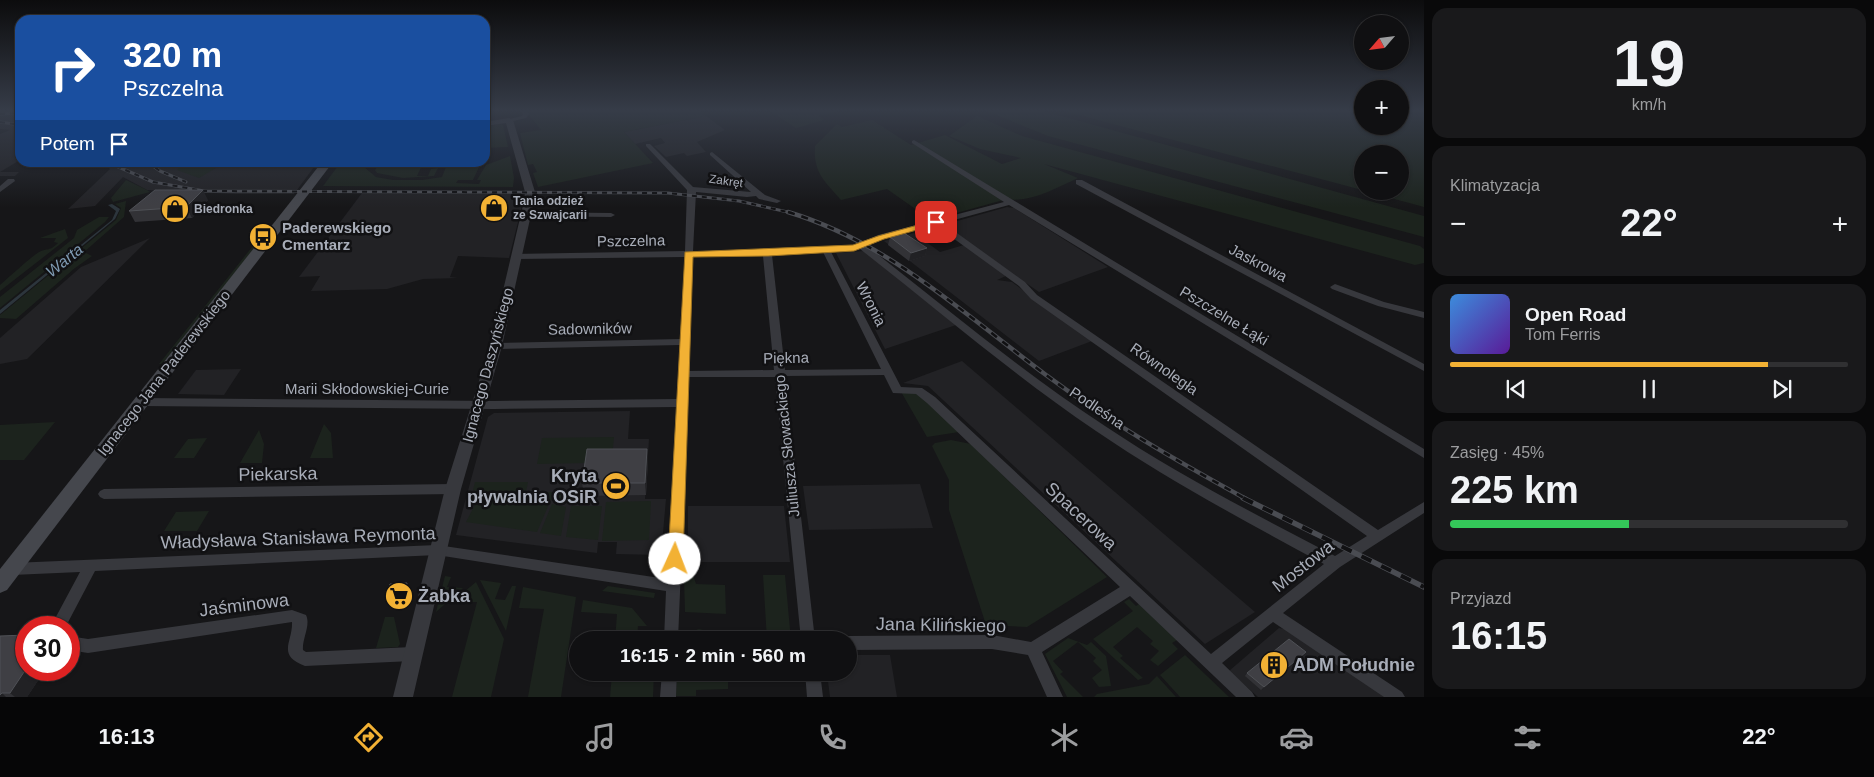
<!DOCTYPE html>
<html lang="pl">
<head>
<meta charset="utf-8">
<style>
	body { margin:0; font-family:Helvetica,sans-serif; background:#19191b; color:#f1f3f6; height:100vh; display:flex; flex-direction:column; font-size:19px; white-space:nowrap }
	* { box-sizing:border-box; margin:0 }
	p { font-size:16px; color:#9c9d9f }
	.icon { flex:none; width:28px; height:28px; fill:none; stroke:currentColor; stroke-width:2; stroke-linecap:round; stroke-linejoin:round }
	.map { position:relative; flex:1; overflow:hidden }
	.panel { display:flex; flex-direction:column; gap:8px; padding:8px; background:#09090a; width:450px }
	.panel>* { flex:none }
	.guide { position:absolute; left:15px; top:15px; width:475px; height:152px; border-radius:15px; box-shadow:0 1px 4px #0004,0 0 0 1px #303032; background:#1a4fa0; color:#fff; overflow:hidden }
	.needle { width:32px; rotate:242deg }
	.controls { position:absolute; left:1354px; top:15px; display:grid; gap:10px }
	.controls a { display:grid; place-items:center; width:55px; height:55px; border-radius:50%; background:#101012; box-shadow:0 1px 4px #0004,0 0 0 1px #303032; font-size:25px }
	.speed { position:absolute; left:15px; top:616px; display:flex; gap:10px; font-size:25px; font-weight:700; text-align:center }
	.speed>* { display:grid; place-content:center; width:65px; height:65px; border-radius:50%; background:#101012; box-shadow:0 1px 4px #0004,0 0 0 1px #303032; line-height:1 }
	.speed .limit { border:8px solid #d22; background:#fff; color:#111 }
	.pin { position:absolute; display:grid; place-items:center; width:42px; height:42px; color:#fff; margin:-21px; border-radius:10px; box-shadow:0 2px 8px #0006 }
	.me { position:absolute; width:55px; margin:-28px; rotate:2deg; stroke-linejoin:round; filter:drop-shadow(0 0 4px #0008) }
	.turn { display:flex; align-items:center; gap:18px; height:105px; padding:0 25px; font-size:22px }
	.turn .icon { width:65px; height:65px; stroke-width:2.5 }
	.turn b { display:block; font-size:35px; line-height:42px }
	.then { display:flex; align-items:center; height:48px; padding:0 25px; background:#0003; gap:10px; font-size:19px }
	.big { font-size:38px; font-weight:800; line-height:1.1 }
	.panel .card { flex:1; display:flex; flex-direction:column; justify-content:center; gap:8px; min-width:0; padding:0 18px; border-radius:15px; background:#19191b }
	.panel .dial { align-items:center; gap:0 }
	.dial b { font-size:65px; line-height:1 }
	.song { display:flex; align-items:center; gap:15px }
	.cover { width:60px; height:60px; border-radius:8px; background:linear-gradient(135deg,hsl(210 70% 55%),hsl(270 70% 35%)) }
	.played { height:5px; border-radius:2px; background:linear-gradient(90deg,#f2b134 80%,#303032 80%) }
	.keys { display:flex; justify-content:space-around; direction:ltr }
	.heat { display:flex; justify-content:space-between; align-items:center; font-size:28px; direction:ltr }
	.charge { height:8px; border-radius:4px; background:linear-gradient(90deg,#34c759 45%,#303032 0) }
	.trip { position:absolute; left:569px; top:631px; width:288px; height:50px; border-radius:25px; background:#101012; box-shadow:0 1px 4px #0004,0 0 0 1px #303032; font-weight:800; line-height:50px; text-align:center }
	.tabs { display:flex; height:80px; justify-content:space-around; align-items:center; background:#060607; color:#9c9d9f }
	.tabs .icon { width:35px; height:35px }
	.tabs .current { color:#f2b134 }
	.tabs b { font-size:22px; color:#f1f3f6 }
	main { display:flex; flex:1; min-height:0 }
	.map>svg:first-child { display:block }
	.built { fill:#222225 }
	.green { fill:#1c231d }
	.water { fill:#2c353c }
	.lines { fill:none; stroke-linecap:round; stroke-linejoin:round }
	.minor { fill:#37383d; fill-rule:evenodd }
	.tertiary { fill:#37383d; fill-rule:evenodd }
	.secondary { fill:#45474d; fill-rule:evenodd }
	.rail-far2-casing { stroke:#4a4c52; stroke-width:3 }
	.rail-far1-casing { stroke:#4a4c52; stroke-width:4.5 }
	.rail-casing { stroke:#4a4c52; stroke-width:5.5 }
	.rail-far2 { stroke:#111113; stroke-width:2; stroke-dasharray:5; stroke-linecap:butt }
	.rail-far1 { stroke:#111113; stroke-width:2.5; stroke-dasharray:7; stroke-linecap:butt }
	.rail { stroke:#111113; stroke-width:4; stroke-dasharray:11; stroke-linecap:butt }
	.wall { fill:#323236 }
	.shaded-wall { fill:#212124 }
	.building { fill:#3f3f44; stroke:#4f5156 }
	.route { fill:#f2b134; stroke:#9d7322 }
	.labels { text-anchor:middle; stroke-width:5; stroke-linejoin:round; paint-order:stroke }
	.far-street-label { font-size:12px; fill:#a8adb8; stroke:#111113 }
	.far-poi-label { font-size:12px; font-weight:bold; fill:#a8adb8; stroke:#111113; text-anchor:start }
	.poi-label { font-size:15px; font-weight:bold; fill:#a8adb8; stroke:#111113; text-anchor:start }
	.street-label { font-size:15px; fill:#a8adb8; stroke:#111113 }
	.water-label { font-size:16px; font-style:italic; fill:#7f9bb3; stroke:#111113 }
	.near-street-label { font-size:18px; fill:#a8adb8; stroke:#111113 }
	.near-poi-label { font-size:18px; font-weight:bold; fill:#a8adb8; stroke:#111113; text-anchor:start }
</style>
</head>
<body>
<main>
<div class="map">
<svg width="1424" height="697" viewBox="0 0 1424 697">
	<rect width="100%" height="100%" fill="#161618"/>
	<path class="built" d="M0 111H20V160L0 172H19L15 176H0V134L10 130 0 129Z
		M706 116 725 130 697 142 706 152 687 156 684 153 666 157 654 146 665 143 661 138 635 144 624 132Z
		M102 163H317L294 194H235L147 190 123 177 95 206 68 209 110 169Z
		M362 193 515 194 514 197 524 198 509 258 458 256 450 277 458 278 423 279 387 289 311 291 320 276 299 277Z
		M1007 207 1014 208 1108 267 1039 292 943 225Z
		M914 233 940 252 964 245 1008 275 997 280 1012 282 1092 341 1039 361 884 241Z
		M150 238 27 359 0 364V338L81 267Z
		M864 251 956 325 885 349 836 253Z
		M962 361 1255 612 1205 644 928 386 903 383Z
		M241 369 224 395 178 394 196 370Z
		M630 411 628 439H649L645 499H666L661 555 616 554 617 542H598L597 553 456 535 488 417 494 413Z
		M920 484 933 528 809 530 803 486Z
		M688 506H784L790 562H688Z
		M1279 628 1289 630 1385 697H1258L1229 671Z
		M848 655H890L897 697H830L827 673 848 672Z"/>
	<path class="green" d="M526 111H700L706 116 624 132 653 163 538 187 533 173 537 172 533 164 528 165 520 133 541 130Z
		M770 111H840L818 116 824 120 796 128Z
		M987 111H1043L1424 216V237L1048 136Z
		M1064 111H1362V126H1400V111H1424V207L1365 191H1400V154H1362V190Z
		M977 116 1022 136 1420 246 1424 249V263L1415 265 1044 164 1078 178C1056 188 1031 203 1007 199L931 220 887 189 841 200C824 181 813 172 815 146L837 124 842 127 872 120 911 145 945 135 1002 164 1021 158 980 149 949 136Z
		M499 124 503 125 508 147 485 148V127Z
		M510 156 514 178 513 187 323 186 338 166 364 167 376 177 393 180H422L442 177 446 167H479L473 180H458L456 183 479 184 481 180H477L486 165Z
		M185 162H226V163L222 167 216 168 199 178 177 170Z
		M380 163H423L417 176H428L431 169 438 168 434 176 403 178 377 173 375 170Z
		M126 180 147 190 150 192 113 202 111 198Z
		M126 201 124 217 84 252 92 256 75 268 16 319 0 318V315L116 220 121 208 115 204Z
		M99 217H109L105 222 0 308V297L74 238 77 230Z
		M65 229 68 238 0 291V285C7 279 34 254 41 251 51 248 49 251 58 243L54 242 56 238H40Z
		M256 242 257 245 162 364H159Z
		M900 390 920 395 959 432 927 437Z
		M55 422 24 460H0V425Z
		M324 424 331 433 333 458H310Z
		M259 430 264 444 262 463H240Z
		M614 437 612 458 587 463 537 464 542 438Z
		M207 438 194 458H174L188 439Z
		M951 440 971 444 1107 577 1027 627 986 625 949 510V480L932 446 935 443Z
		M475 482H528L526 492H567L566 502 473 490Z
		M480 495 549 504 537 532 466 522Z
		M651 501 649 540 602 541 606 502Z
		M552 504 566 507 561 536 540 533Z
		M571 506H602L598 540 566 537Z
		M209 511 197 531H164L176 512Z
		M693 575 696 584 725 585 726 614 685 612 684 578Z
		M763 575H785L791 640H767Z
		M445 576 451 577 447 587 463 588 436 612Z
		M480 580 501 583 495 599 505 600 512 586H516L506 631Z
		M476 582 504 639 491 697H452L477 602H452Z
		M608 586 655 593 654 598 602 591Z
		M523 587 576 597 561 697H528L544 609 519 608Z
		M1129 599 1136 606 1139 604 1177 640 1172 643 1178 649 1158 666 1150 660 1159 651 1150 644 1153 641 1137 627 1113 647 1123 656 1120 658 1143 678 1138 680 1093 639 1133 611 1124 602Z
		M583 600 632 608 647 626H638L637 640H615L617 614 581 612Z
		M385 617H394L400 644 398 647 376 648Z
		M699 629 727 636V640H679V631H693Z
		M1068 638 1087 645 1091 642 1106 656 1111 686 1099 687 1092 678 1102 670 1093 661 1096 658 1078 642 1053 661 1063 672 1060 674 1083 697H1067L1045 654Z
		M1185 655 1229 697H1180L1160 675Z
		M612 673H654L653 697H610Z
		M677 673H728V689L696 690V696H676Z
		M1157 676 1176 697H1094L1097 694 1149 684Z"/>
	<path class="water" d="M112 204 120 209 115 219 0 314V310L112 220 116 211 108 205Z"/>
	<g class="lines">
		<path class="minor" d="M521 111H527L529 114 526 118 509 122 506 120 522 116 523 114Z
			M914 140 1424 449V458L1009 205 943 223 1025 282 1037 295 1378 530 1424 502V513L1340 567 1283 613 1402 692 1405 697H1384L1273 622 1222 663 1252 692 1255 697H1236L1130 596 1042 652 1063 697H1047L1028 655 992 649 848 650V640H842L848 636 992 635 1031 642 1120 587 927 403 916 394 893 393 884 375 785 376 815 640H801L775 377H689L678 640H664L666 591 437 555 95 571 65 628H50L80 572 12 575 7 573 5 569 7 565 12 563 437 545 667 579 676 407 494 409 142 406 138 405 137 402 138 399 142 398 494 401 677 399 680 345 496 349 491 346 496 343 680 339 685 257 516 259 512 256 513 254 685 251 687 190 646 146V144H650L693 187 751 192 710 155V153L712 152 765 195 781 201 777 203 759 199 756 196 747 197 696 192 693 251 767 250 853 246 878 235 1004 202 912 143V141ZM935 225 1019 286 1031 299 1367 536 1335 556C1257 515 1178 475 1105 426 1021 371 945 307 867 246L884 239ZM860 249C938 310 1013 375 1096 431 1169 481 1247 522 1324 564L1211 654 935 397 922 388 901 387 831 252 854 251ZM823 252 881 369 785 370 772 255ZM693 256H763L774 370 689 371Z
			M8 179H14L15 181 0 192V186Z
			M1076 180H1082L1424 364V371L1076 184Z
			M524 212 611 213 615 215 611 217 527 216 523 214Z
			M1335 284 1384 302 1424 312V318L1378 306 1332 289 1330 287Z
			M453 484 457 486 459 489 457 492 453 494 104 499 100 497 98 494 100 491 104 489Z
			M292 610 306 615C311 625 302 639 303 650L306 652 412 647 417 649 419 654 417 659 412 661 305 666C276 655 293 642 292 622L88 653 69 650V636L88 639Z
			M662 672H677L676 697H660Z
			M805 672H820L823 697H807Z"/>
		<path class="tertiary" d="M509 118 513 120 535 192 534 201 502 346 461 489 413 697H393L445 489 490 346 524 201 525 192 506 123 485 126V122Z"/>
		<path class="secondary" d="M322 162H333L7 590 0 593V569Z"/>
		<defs>
			<path id="rail-far2" d="M0 114 20 113
				M0 122 20 125
				M107 162 153 182 204 191 668 193 739 201 792 213
				M147 162 160 171 186 182"/>
			<path id="rail-far1" d="M788 212C888 242 964 314 1046 375 1109 422 1177 461 1246 499"/>
			<path id="rail" d="M1243 498 1424 587"/>
		</defs>
		<use href="#rail-far2" class="rail-far2-casing"/>
		<use href="#rail-far1" class="rail-far1-casing"/>
		<use href="#rail" class="rail-casing"/>
		<use href="#rail-far2" class="rail-far2"/>
		<use href="#rail-far1" class="rail-far1"/>
		<use href="#rail" class="rail"/>
	</g>
	<path class="wall" d="M208 200 192 218 135 222 129 211Z
		M890 237 927 248 925 256 909 261 888 245Z
		M648 461 646 495 584 496 582 483Z
		M407 583 409 589 405 602 389 603 386 596Z
		M0 636 26 670H45L27 697H0Z
		M1306 652 1261 690 1245 676 1247 673Z"/>
	<path class="shaded-wall" d="M203 190 208 200 192 218 186 207Z
		M927 248 925 256 909 261 911 253Z
		M647 449 648 461 646 495 645 483Z
		M407 583 409 589 405 602 403 596Z
		M1306 652 1303 655 1261 690 1264 687Z
		M26 669V670H45L27 697H15L10 693Z
		M2 693 6 697H0V695Z"/>
	<path class="building" d="M155 190H203L186 207 129 211Z
		M904 233 927 248 911 253 890 237Z
		M587 449H647L645 483H582Z
		M407 583 403 596H386L390 584Z
		M26 635V669L10 693H2L0 695V636Z
		M1289 639 1306 652 1264 687 1247 673Z"/>
	<linearGradient id="sky" x2="0" y2="1"><stop stop-color="#0c0c0d"/><stop offset="0.53" stop-color="#363c48"/><stop offset="1" stop-color="#363c48" stop-opacity="0"/></linearGradient>
	<rect width="1424" height="208" fill="url(#sky)"/>
	<path class="route" d="M936 220 940 222 939 224 884 239 854 251 768 256 693 257 683 559 681 563 675 565 670 563 668 559 685 252 853 245 878 236Z"/>
	<defs>
		<symbol id="shop-disc" viewBox="-11 -11 22 22"><circle r="9.5" fill="#f2b134" stroke="#111113"/><path d="M-5-2.5h2.3a2.7 3.5 0 0 1 5.4 0H5L5.5 6h-11ZM-1.5-2.5h3a1.5 2.3 0 0 0-3 0Z" fill="#111"/></symbol>
		<symbol id="bus-disc" viewBox="-11 -11 22 22"><circle r="9.5" fill="#f2b134" stroke="#111113"/><path d="M-5-6H5V4H4V6H2V4H-2V6H-4V4H-5ZM-3.5-4V0h7V-4ZM-3.5 1.2v1.5H-2V1.2ZM2 1.2v1.5H3.5V1.2Z" fill="#111"/></symbol>
		<symbol id="stadium-disc" viewBox="-11 -11 22 22"><circle r="9.5" fill="#f2b134" stroke="#111113"/><path d="M0-5a6.5 5 0 1 0 0 10a6.5 5 0 1 0 0-10ZM-3.5-1.8h7v3.6h-7Z" fill="#111"/></symbol>
		<symbol id="supermarket-disc" viewBox="-11 -11 22 22"><circle r="9.5" fill="#f2b134" stroke="#111113"/><path d="M-6-5.5h2.5l.6 2H6L4.5 2H-2.5L-4.4-4H-6ZM-1.5 3.2a1.3 1.3 0 1 0 .1 0ZM3 3.2a1.3 1.3 0 1 0 .1 0Z" fill="#111"/></symbol>
		<symbol id="building-disc" viewBox="-11 -11 22 22"><circle r="9.5" fill="#f2b134" stroke="#111113"/><path d="M-4-6H4V6H1V3H-1V6H-4ZM-2.5-4.3h1.7v1.8h-1.7ZM.8-4.3h1.7v1.8H.8ZM-2.5-1h1.7V.8h-1.7ZM.8-1h1.7V.8H.8Z" fill="#111"/></symbol>
	</defs>
	<g fill-rule="evenodd">
		<use href="#shop-disc" x="478" y="192" width="32" height="32"/>
		<use href="#shop-disc" x="159" y="193" width="32" height="32"/>
		<use href="#bus-disc" x="247" y="221" width="32" height="32"/>
		<use href="#stadium-disc" x="600" y="470" width="32" height="32"/>
		<use href="#supermarket-disc" x="383" y="580" width="32" height="32"/>
		<use href="#building-disc" x="1258" y="649" width="32" height="32"/>
	</g>
	<g class="labels">
		<g class="far-street-label">
			<text transform="translate(726 181) rotate(8)" y="4">Zakręt</text>
		</g>
		<g class="far-poi-label">
			<text x="513" y="205">Tania odzież<tspan x="513" dy="14">ze Szwajcarii</tspan></text>
			<text x="194" y="213">Biedronka</text>
		</g>
		<g class="poi-label">
			<text x="282" y="233">Paderewskiego<tspan x="282" dy="17">Cmentarz</tspan></text>
		</g>
		<g class="street-label">
			<text transform="translate(631 241) rotate(-1)" y="5">Pszczelna</text>
			<text transform="translate(1258 263) rotate(28)" y="5">Jaskrowa</text>
			<text transform="translate(871 304) rotate(63)" y="5">Wronia</text>
			<text transform="translate(1224 316) rotate(31)" y="5">Pszczelne Łąki</text>
			<text transform="translate(590 329) rotate(-1)" y="5">Sadowników</text>
			<text transform="translate(786 358) rotate(-1)" y="5">Piękna</text>
			<text transform="translate(488 365) rotate(-75)" y="5">Ignacego Daszyńskiego</text>
			<text transform="translate(1164 369) rotate(35)" y="5">Równoległa</text>
			<text transform="translate(164 373) rotate(-52)" y="5">Ignacego Jana Paderewskiego</text>
			<text x="367" y="394">Marii Skłodowskiej-Curie</text>
			<text transform="translate(1097 408) rotate(34)" y="5">Podleśna</text>
			<text transform="translate(787 446) rotate(-96)" y="5">Juliusza Słowackiego</text>
		</g>
		<g class="water-label">
			<text transform="translate(64 260) rotate(-39)" y="6">Warta</text>
		</g>
		<g class="near-street-label">
			<text transform="translate(278 474) rotate(-1)" y="6">Piekarska</text>
			<text transform="translate(1081 516) rotate(43)" y="6">Spacerowa</text>
			<text transform="translate(298 538) rotate(-2)" y="6">Władysława Stanisława Reymonta</text>
			<text transform="translate(1303 566) rotate(-38)" y="6">Mostowa</text>
			<text transform="translate(244 605) rotate(-7)" y="6">Jaśminowa</text>
			<text transform="translate(941 625) rotate(1)" y="6">Jana Kilińskiego</text>
		</g>
		<g class="near-poi-label">
			<text x="597" y="482" text-anchor="end">Kryta<tspan x="597" dy="21">pływalnia OSiR</tspan></text>
			<text x="418" y="602">Żabka</text>
			<text x="1293" y="671">ADM Południe</text>
		</g>
	</g>
</svg>
<div class="controls">
<a><svg class="needle" viewBox="-14 -14 28 28"><path d="M0-13l5 13h-10z" fill="#e53935"/><path d="M0 13l5-13h-10z" fill="#9c9d9f"/></svg></a>
<a>+</a>
<a>−</a>
</div>
<div class="speed"><div class="limit">30</div></div>
<div class="pin" style="left:936px;top:222px;background:#d93025"><svg class="icon" aria-label="arrive" viewBox="0 0 24 24"><path d="M6 21V4h12l-3 4 3 4H6"/></svg></div>
<svg class="me" style="left:675px;top:559px" viewBox="-20 -20 40 40"><circle r="19" fill="#fff"/><path d="M0-13L10 11 0 6-10 11z" fill="#f2b134"/></svg>
<div class="trip">16:15 · 2 min · 560 m</div>
<div class="guide">
<div class="turn"><svg class="icon" aria-label="right" viewBox="0 0 24 24"><path d="M7 20v-9h11M14 6l5 5-5 5"/></svg><div><b>320 m</b>Pszczelna</div></div>
<div class="then">Potem<svg class="icon" aria-label="arrive" viewBox="0 0 24 24"><path d="M6 21V4h12l-3 4 3 4H6"/></svg></div>
</div>
</div>
<section class="panel">
<div class="card dial"><b>19</b><p>km/h</p></div>
<div class="card"><p>Klimatyzacja</p>
<div class="heat"><a>−</a><b class="big">22°</b><a>+</a></div>
</div>
<div class="card">
<div class="song"><i class="cover"></i><div><b>Open Road</b><p>Tom Ferris</p></div></div>
<div class="played"></div>
<div class="keys"><svg class="icon" aria-label="previous" viewBox="0 0 24 24"><path d="M18 5L8 12l10 7zM5 5v14"/></svg><svg class="icon" aria-label="pause" viewBox="0 0 24 24"><path d="M8 5v14M16 5v14"/></svg><svg class="icon" aria-label="next" viewBox="0 0 24 24"><path d="M6 5l10 7-10 7zM19 5v14"/></svg></div>
</div>
<div class="card"><p>Zasięg · 45%</p><b class="big">225 km</b><div class="charge"></div></div>
<div class="card"><p>Przyjazd</p><b class="big">16:15</b></div>
</section>
</main>
<nav class="tabs">
<b>16:13</b>
<svg class="icon current" aria-label="directions" viewBox="0 0 24 24"><path d="M12 3l9 9-9 9-9-9zM9 14v-3h6M13 9l2 2-2 2"/></svg>
<svg class="icon" aria-label="music" viewBox="0 0 24 24"><path d="M9 18V5l10-2v13"/><circle cx="6" cy="18" r="3"/><circle cx="16" cy="16" r="3"/></svg>
<svg class="icon" aria-label="phone" viewBox="0 0 24 24"><path d="M5 4h4l2 5-3 2q2 4 5 5l2-3 5 2v4C11 20 4 13 5 4z"/></svg>
<svg class="icon" aria-label="climate" viewBox="0 0 24 24"><path d="M12 3v18M4 7l16 10M4 17L20 7"/></svg>
<svg class="icon" aria-label="car" viewBox="0 0 24 24"><path d="M5 17H2v-5l4-1 3-4h7l3 4 3 1v5h-3M9 17h6M6 11h13"/><circle cx="7" cy="17" r="2"/><circle cx="17" cy="17" r="2"/></svg>
<svg class="icon" aria-label="filters" viewBox="0 0 24 24"><path d="M4 7h16M4 17h16"/><circle cx="9" cy="7" r="2"/><circle cx="15" cy="17" r="2"/></svg>
<b>22°</b>
</nav>
</body>
</html>
